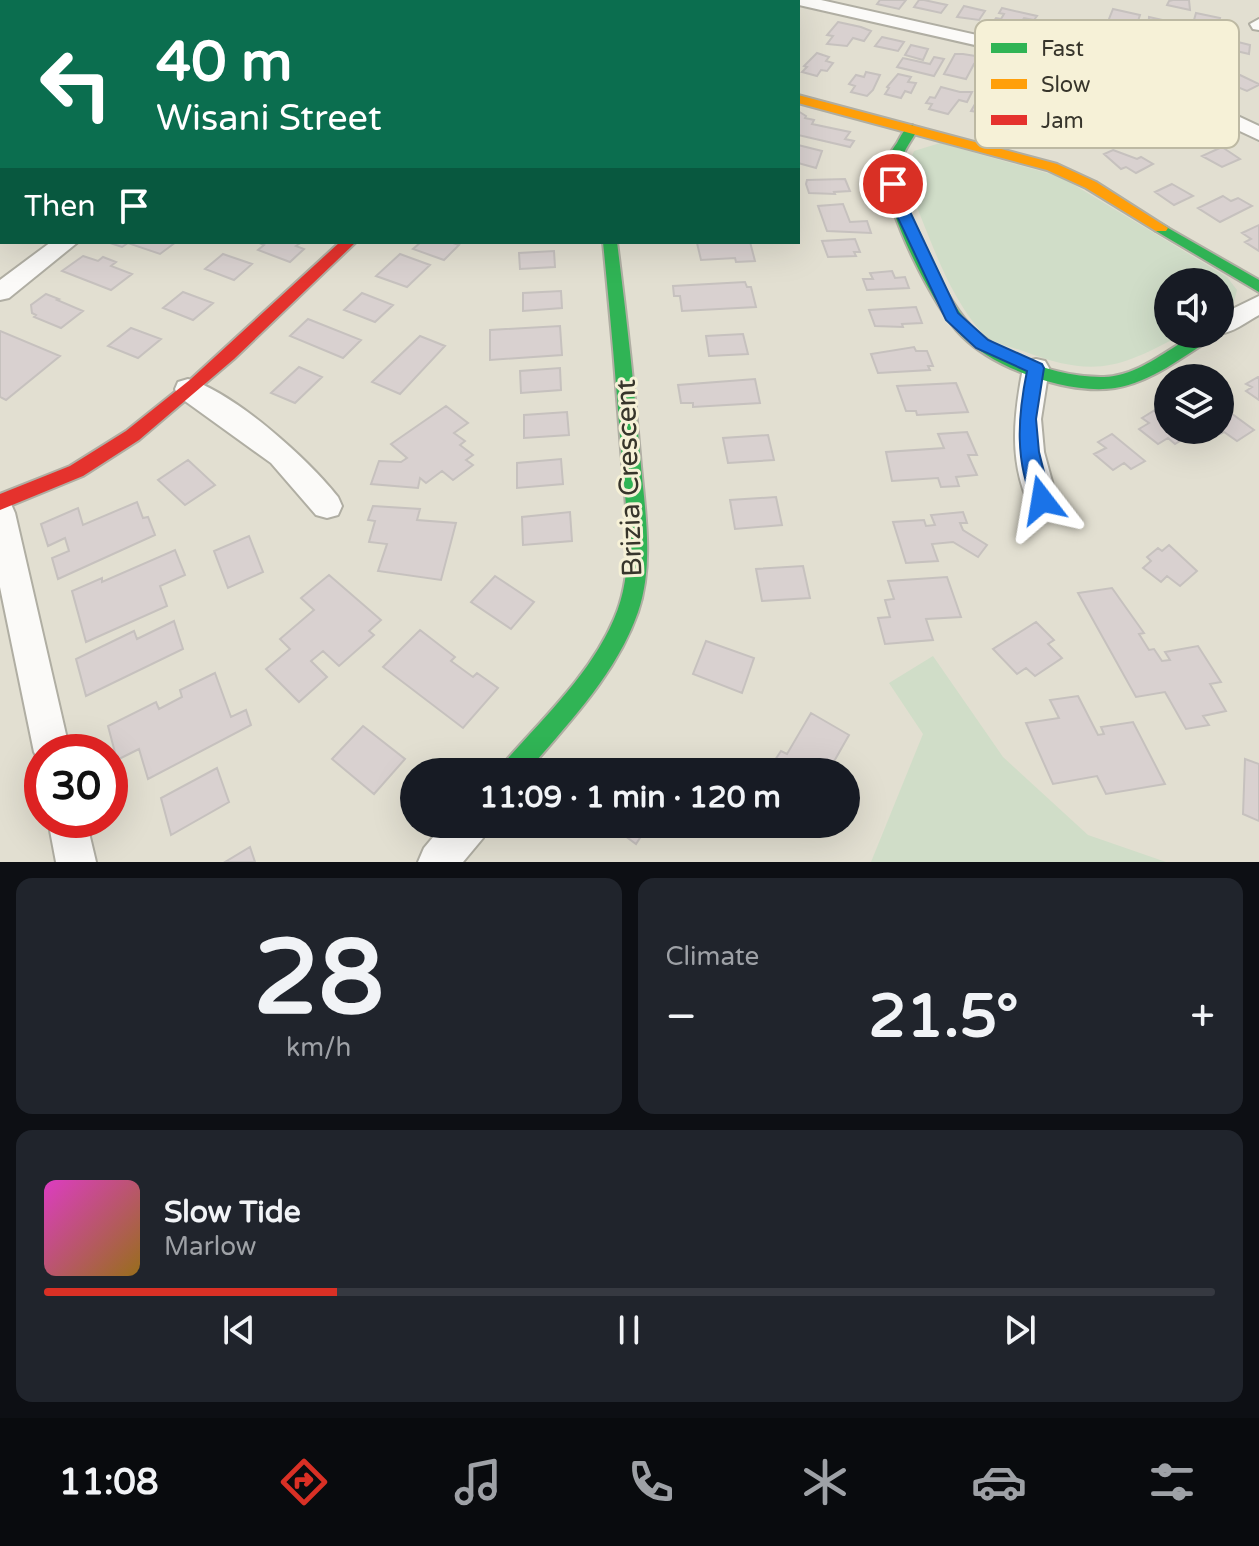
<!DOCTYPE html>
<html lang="en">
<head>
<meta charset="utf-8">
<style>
	body { margin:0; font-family:"Varela Round",sans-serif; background:#20242c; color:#f1f3f6; height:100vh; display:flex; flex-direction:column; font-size:30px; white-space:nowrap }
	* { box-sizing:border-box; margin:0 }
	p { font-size:26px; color:#9ea1a6 }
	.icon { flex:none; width:44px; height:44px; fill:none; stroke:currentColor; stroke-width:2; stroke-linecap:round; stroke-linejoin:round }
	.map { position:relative; height:862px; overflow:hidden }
	.drawer { display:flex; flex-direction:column; gap:16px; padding:16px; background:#0d0f14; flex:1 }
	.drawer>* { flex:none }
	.guide { position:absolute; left:0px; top:0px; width:800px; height:244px; box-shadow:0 8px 32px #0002; background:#0b6e4f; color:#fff; overflow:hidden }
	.tools { position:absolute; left:1154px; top:268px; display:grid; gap:16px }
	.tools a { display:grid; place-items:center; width:80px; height:80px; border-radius:50%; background:#171b24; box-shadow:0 8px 32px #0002; font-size:40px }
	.speed { position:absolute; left:24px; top:734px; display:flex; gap:16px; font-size:40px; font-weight:700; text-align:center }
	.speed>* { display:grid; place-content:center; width:104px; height:104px; border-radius:50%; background:#171b24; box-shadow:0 8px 32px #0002; line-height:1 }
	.speed .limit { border:12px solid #d22; background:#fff; color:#111 }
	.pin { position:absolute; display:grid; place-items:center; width:68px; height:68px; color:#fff; margin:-34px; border:4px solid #fff; border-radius:50%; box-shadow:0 2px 8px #0007 }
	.me { position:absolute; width:88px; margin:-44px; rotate:346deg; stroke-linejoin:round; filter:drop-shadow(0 0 6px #0008) }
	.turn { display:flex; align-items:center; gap:28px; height:168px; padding:0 24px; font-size:36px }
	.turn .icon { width:104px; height:104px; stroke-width:2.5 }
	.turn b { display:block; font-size:56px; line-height:68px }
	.then { display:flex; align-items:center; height:76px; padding:0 24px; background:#0003; gap:16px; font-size:30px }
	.big { font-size:60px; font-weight:800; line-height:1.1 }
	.drawer .widget { flex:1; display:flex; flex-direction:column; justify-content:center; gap:12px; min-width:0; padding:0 28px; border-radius:16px; background:#20242c }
	.drawer .dial { align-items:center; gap:0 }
	.dial b { font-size:104px; line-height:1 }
	.song { display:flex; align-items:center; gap:24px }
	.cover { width:96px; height:96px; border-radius:12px; background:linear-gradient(135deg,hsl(310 70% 55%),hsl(40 70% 35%)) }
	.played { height:8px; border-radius:4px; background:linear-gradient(90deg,#d93025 25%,#363941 25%) }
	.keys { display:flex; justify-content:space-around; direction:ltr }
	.heat { display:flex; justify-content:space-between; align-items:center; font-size:44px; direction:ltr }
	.drawer .tiles { flex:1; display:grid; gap:16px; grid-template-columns:1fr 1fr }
	.widget:last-child { grid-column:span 2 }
	.trip { position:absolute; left:400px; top:758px; width:460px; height:80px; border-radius:40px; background:#171b24; box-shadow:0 8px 32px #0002; font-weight:800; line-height:80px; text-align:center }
	.tabs { display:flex; height:128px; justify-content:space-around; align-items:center; background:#090b0e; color:#9ea1a6 }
	.tabs .icon { width:56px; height:56px }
	.tabs .current { color:#d93025 }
	.tabs b { font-size:36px; color:#f1f3f6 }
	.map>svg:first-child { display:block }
	.green { fill:#d0ddc8 }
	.building { fill:#d9d1d0; stroke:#c6c1be; stroke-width:2 }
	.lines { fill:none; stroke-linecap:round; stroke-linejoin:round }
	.street-casing { stroke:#b0aea3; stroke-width:4 }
	.fast-casing { stroke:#b0aea3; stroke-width:4 }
	.slow-casing { stroke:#b0aea3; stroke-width:4 }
	.jam-casing { stroke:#b0aea3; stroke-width:4 }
	.street { fill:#fbfaf8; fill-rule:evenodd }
	.fast { fill:#30b455; fill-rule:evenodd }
	.slow { fill:#ff9f0a; fill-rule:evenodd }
	.jam { fill:#e5322d; fill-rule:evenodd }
	.route { fill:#1a73e8; stroke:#114b97; stroke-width:2 }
	.labels { text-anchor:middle; stroke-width:6; stroke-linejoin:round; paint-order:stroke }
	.street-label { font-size:28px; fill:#37352b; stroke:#f6f1d7 }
	.key { fill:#f6f1d7; stroke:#bdb9a3; stroke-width:2 }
	.key-label { font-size:22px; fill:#37352b }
</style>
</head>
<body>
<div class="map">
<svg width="1259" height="862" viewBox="0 0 1259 862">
	<rect width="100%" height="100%" fill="#e2dfd1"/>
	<path class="green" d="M940 143 1061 177 1227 277 1237 290 1232 309 1220 315V282H1168V334H1183C1118 369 1094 378 1023 351 1011 347 992 343 984 335 946 294 929 233 907 183L908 165 914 151Z
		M933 656 1003 757 1088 835 1166 862H871L923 734 889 683Z"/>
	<path class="building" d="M880 0H906L899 9 877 4Z
		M919 0H924L947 5 941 13 914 7Z
		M1173 0H1189L1190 10 1167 5 1169 1Z
		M964 6 985 11 979 20 957 17Z
		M1002 8 1037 16 1034 20 1024 18 1022 21H1025L1022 27 1029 29 1025 37 1000 30 1002 27 992 24 996 18 1001 19 1004 14 999 13Z
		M1113 9 1140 15 1135 30 1107 24Z
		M1196 13 1220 18 1218 25 1225 27 1220 45 1188 41Z
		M1149 17 1167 21 1164 36 1148 33Z
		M838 22 861 27 871 31 864 41 853 38 847 46 827 44 833 36 827 35Z
		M882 37 904 42 898 51 875 46Z
		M1234 41 1250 45 1249 54 1232 50Z
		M911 45 928 49 923 60 905 55Z
		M817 53 829 57 826 61 833 63 827 71 821 70 817 76 802 72 807 67 804 66Z
		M955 54H963L988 58 984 66 974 64 966 79 944 74Z
		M934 57 944 59 934 76 897 67 903 58 930 64Z
		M866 72 880 75 873 90 867 96 851 92 855 86 849 84 856 75 864 77Z
		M898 74 911 77 908 82 916 83 911 93 905 91 901 98 885 94 889 88 887 87Z
		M1240 75 1259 84V85L1247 91 1225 82Z
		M941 87 960 92H972L967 102 959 100 948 114 929 109 932 104 926 103 930 97 935 98Z
		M978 99 1000 104 995 115 971 111Z
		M798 111 806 116 805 118 814 120 812 124 850 132 845 139 854 141 850 147 798 135Z
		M798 145 822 151 816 168 798 163Z
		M1222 147 1240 159 1222 167 1202 156Z
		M1113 150 1137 159 1141 157 1153 164 1136 173 1126 167 1121 169 1104 154Z
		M845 179 850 191 834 192 835 194 809 193 806 184 807 180Z
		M1172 184 1193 196 1174 205 1155 192Z
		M1223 196 1231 201 1238 198 1252 206 1220 222 1198 208Z
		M843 204 850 222 867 221 871 233 827 231 818 206Z
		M1259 225V251L1245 242 1251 239 1242 233Z
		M855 239 860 252H854L856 256 828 257 822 241Z
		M107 242H176L160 254 128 243 122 247Z
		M257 242H302L296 246 304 249 290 262 258 250 264 245Z
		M421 242H450L459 245 444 260 413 249Z
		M750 242 755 261 736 262 735 258 701 260 697 243Z
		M554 251 555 267 520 269 519 253Z
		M223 254 252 264 234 280 205 269Z
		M400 254 430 265 407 287 376 276Z
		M83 256 98 261 103 257 116 262 111 266 132 274 111 290 62 271Z
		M892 271 895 278 905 277 909 288 867 290 863 279H873L870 273Z
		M745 282 747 287H751L756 307 682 311 680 296H674L673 286Z
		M561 291 562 308 523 311V293Z
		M183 292 213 303 193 320 163 308Z
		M362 293 393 305 375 322 344 310Z
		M46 294 59 299 57 300 83 311 61 328 34 317 36 315 32 313 31 305Z
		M916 307 922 323 902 324 903 327 875 326 869 310Z
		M308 319 361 340 343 358 290 336Z
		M560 326 562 355 490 360V330Z
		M131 328 161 339 138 358 108 346Z
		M0 331 60 356 6 400 0 397Z
		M743 334 748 354 709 356 706 336Z
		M420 336 445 346 400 394 372 382Z
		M914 347 916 351H927L933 366H928L930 370 878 373 871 354Z
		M299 367 322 377 295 403 271 393Z
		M560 368 561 390 521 393 520 371Z
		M1258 377H1259V400L1246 391 1252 387 1246 384Z
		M755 379 760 403 693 407V403H681L678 385Z
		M956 383 968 412 917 415 916 411H906L897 386Z
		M1220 405 1254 430 1237 441 1224 432 1220 434 1215 430H1220Z
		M446 406 468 423 454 433 465 441 460 445 473 455 466 460 473 465 453 480 442 471 426 483 420 478 418 488 371 484 379 461 401 462 407 458 391 444Z
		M1155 410 1168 420V430H1180L1188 436 1175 444 1168 438 1158 444 1139 429 1149 423 1142 418Z
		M567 412 569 435 524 438V415Z
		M967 432 977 455H968L977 475 956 477 959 486 941 487 938 478 892 481 886 452 944 448 938 434Z
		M1112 434 1145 461 1131 469 1124 463 1113 470 1094 454 1106 448 1098 442Z
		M768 435 774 460 728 463 723 438Z
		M561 459 563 484 517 488V463Z
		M188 460 215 485 185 505 158 480Z
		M776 497 782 525 735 529 730 500Z
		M137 502 143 518 148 517 155 535 58 579 52 558 69 551 65 538 48 546 41 524 78 508 83 525Z
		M373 506 420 509 417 520 456 523 441 580 378 571 387 544 369 542 375 521 368 520Z
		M570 512 572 541 523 545 522 517Z
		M963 512 967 523H960L963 530 987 545 978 557 953 542 932 544 938 561 906 563 893 522 924 520 926 526 935 525 931 515Z
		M249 536 263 572 228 588 214 551Z
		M1169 545 1197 571 1180 586 1167 576 1161 582 1143 568 1151 561 1147 557 1158 548 1162 551Z
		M175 550 185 575 160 586 167 606 86 642 72 591 102 578V582Z
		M803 566 810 598 762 601 756 569Z
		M329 575 381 620 369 631 374 635 339 666 323 651 311 661 327 677 299 702 266 669 290 649 280 639 314 610 301 598Z
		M495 576 534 602 511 629 471 602Z
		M947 577 961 617 926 619 933 640 885 644 878 618 890 617 885 600 894 599 888 581Z
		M1112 588 1144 633 1139 634 1149 650 1154 649 1162 661 1170 660 1165 652 1198 646 1221 682 1210 684 1226 711 1203 716 1209 725 1186 729 1165 692 1136 697 1078 593Z
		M174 621 183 649 86 696 76 659 134 631 137 639Z
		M1036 622 1054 640 1048 644 1062 658 1035 676 1026 668 1017 674 993 649Z
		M420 630 455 657 451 661 473 677 477 673 498 688 463 728 383 667Z
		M706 641 754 658 742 693 693 674Z
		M215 673 231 717 246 710 251 725 148 779 139 749 117 760 108 726 156 702 159 709 182 697 180 690Z
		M1078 696 1098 735 1104 734 1101 727 1133 722 1165 784 1106 794 1097 776 1053 784 1026 723 1059 718 1050 700Z
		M811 713 849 735 828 772H767L781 751 787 754Z
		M363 726 405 759 374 794 332 759Z
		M1245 759 1259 764V821L1243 814Z
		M217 768 229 802 171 835 161 798Z
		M609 824H649L636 844Z
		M250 847 255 862H225Z"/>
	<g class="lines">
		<defs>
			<path id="street" d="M416 0H438L439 2H417Z
				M791 0H821L1146 73 1259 126V140L1133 81 799 5Z
				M1259 19V30L1253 29 1250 24Z
				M0 120H2L0 134Z
				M51 242H78L9 298 0 300V280Z
				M1259 296V315C1246 322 1233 333 1218 334L1220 315Z
				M1036 359 1045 361 1049 368 1041 419 1044 452 1057 500 1053 508 1042 512 1031 508C1008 463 1014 415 1023 368L1027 361Z
				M188 379C235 393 308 459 338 497L342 506 338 515 327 518 316 515 271 463 178 396 175 389 178 382Z
				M0 501 11 504 15 513 70 752H42V766L34 752 0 587Z
				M48 820H86L96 862H56Z
				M444 824H488L483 838 463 862H418L424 848Z"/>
			<path id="fast" d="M912 125 918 129C911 142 898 157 899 173 900 210 948 306 975 330 1008 359 1060 378 1104 377 1131 376 1154 360 1176 346 1182 342 1190 335 1197 334 1203 333 1209 334 1215 334L1213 338C1182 357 1152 382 1115 388 1069 395 995 369 962 336 935 311 884 208 885 171 886 161 891 151 897 143 901 136 904 128 912 125Z
				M1161 224 1259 280V292L1156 231V225Z
				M603 242H617C626 313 634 384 640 455 644 506 655 562 638 612 616 675 568 723 527 772H499L503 764C542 719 590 675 614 619 637 567 625 504 621 449 616 380 610 311 603 242Z"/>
			<path id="slow" d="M798 95 1057 164 1096 182 1168 228 1166 231H1156L1086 188 1047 170 798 103Z"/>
			<path id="jam" d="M340 242H356L234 359 139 440 83 476 0 510V494L70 466 126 431 191 379Z"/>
		</defs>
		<use href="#street" class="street-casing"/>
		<use href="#fast" class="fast-casing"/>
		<use href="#slow" class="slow-casing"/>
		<use href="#jam" class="jam-casing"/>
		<use href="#street" class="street"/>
		<use href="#fast" class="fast"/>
		<use href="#slow" class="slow"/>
		<use href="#jam" class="jam"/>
	</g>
	<path class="route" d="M893 179 900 184 904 199 958 313 988 340 1042 364 1044 368 1036 419 1039 452 1051 500 1049 505H1035C1014 463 1018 415 1027 371L976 348 946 320 889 199 886 184Z"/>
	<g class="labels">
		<g class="street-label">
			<text transform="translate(628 478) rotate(-92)" y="10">Brizia Crescent</text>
		</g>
	</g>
	<rect x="975" y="20" width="264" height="128" rx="12" class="key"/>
	<rect x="991" y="43" width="36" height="10" fill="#30b455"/>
	<rect x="991" y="79" width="36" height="10" fill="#ff9f0a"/>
	<rect x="991" y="115" width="36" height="10" fill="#e5322d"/>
	<g class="key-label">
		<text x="1041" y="56">Fast</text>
		<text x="1041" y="92">Slow</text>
		<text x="1041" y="128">Jam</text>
	</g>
</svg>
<div class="tools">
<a><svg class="icon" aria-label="sound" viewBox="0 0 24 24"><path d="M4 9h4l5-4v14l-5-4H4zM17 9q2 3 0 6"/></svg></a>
<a><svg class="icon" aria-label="layers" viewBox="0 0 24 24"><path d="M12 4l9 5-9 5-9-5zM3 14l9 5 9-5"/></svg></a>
</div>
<div class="speed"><div class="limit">30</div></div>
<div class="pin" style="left:893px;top:184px;background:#d93025"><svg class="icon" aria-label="arrive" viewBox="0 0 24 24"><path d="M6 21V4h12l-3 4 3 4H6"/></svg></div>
<svg class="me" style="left:1042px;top:500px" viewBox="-20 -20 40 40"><path d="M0-17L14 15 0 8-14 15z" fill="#1a73e8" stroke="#fff" stroke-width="4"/></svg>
<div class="trip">11:09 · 1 min · 120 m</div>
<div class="guide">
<div class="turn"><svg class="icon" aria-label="left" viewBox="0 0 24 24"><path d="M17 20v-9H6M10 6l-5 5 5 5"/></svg><div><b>40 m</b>Wisani Street</div></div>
<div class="then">Then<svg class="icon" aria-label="arrive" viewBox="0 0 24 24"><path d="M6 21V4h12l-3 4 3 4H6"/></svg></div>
</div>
</div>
<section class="drawer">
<div class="tiles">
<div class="widget dial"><b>28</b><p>km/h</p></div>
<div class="widget"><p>Climate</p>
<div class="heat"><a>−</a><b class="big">21.5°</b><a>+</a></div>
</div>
<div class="widget">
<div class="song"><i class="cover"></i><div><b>Slow Tide</b><p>Marlow</p></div></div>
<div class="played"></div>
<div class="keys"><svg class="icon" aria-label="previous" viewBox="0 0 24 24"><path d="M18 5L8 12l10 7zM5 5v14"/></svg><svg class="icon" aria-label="pause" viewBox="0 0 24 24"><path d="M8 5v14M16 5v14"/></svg><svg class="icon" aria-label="next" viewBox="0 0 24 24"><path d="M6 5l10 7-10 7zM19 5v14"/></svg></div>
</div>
</div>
</section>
<nav class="tabs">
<b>11:08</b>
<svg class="icon current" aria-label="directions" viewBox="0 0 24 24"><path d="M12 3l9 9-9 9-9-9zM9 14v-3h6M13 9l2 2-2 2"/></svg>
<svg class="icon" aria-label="music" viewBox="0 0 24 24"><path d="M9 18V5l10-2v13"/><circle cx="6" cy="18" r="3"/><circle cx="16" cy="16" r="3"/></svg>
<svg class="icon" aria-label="phone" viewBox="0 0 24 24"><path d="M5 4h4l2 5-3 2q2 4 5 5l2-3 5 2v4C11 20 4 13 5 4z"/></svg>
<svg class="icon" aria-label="climate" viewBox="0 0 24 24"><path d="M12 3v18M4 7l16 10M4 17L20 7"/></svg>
<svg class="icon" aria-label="car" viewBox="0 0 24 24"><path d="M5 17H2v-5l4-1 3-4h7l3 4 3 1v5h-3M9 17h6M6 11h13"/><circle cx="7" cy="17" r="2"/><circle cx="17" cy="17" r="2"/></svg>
<svg class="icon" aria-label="filters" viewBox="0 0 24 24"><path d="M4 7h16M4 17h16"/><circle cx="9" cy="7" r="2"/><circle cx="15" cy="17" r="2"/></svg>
</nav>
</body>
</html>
